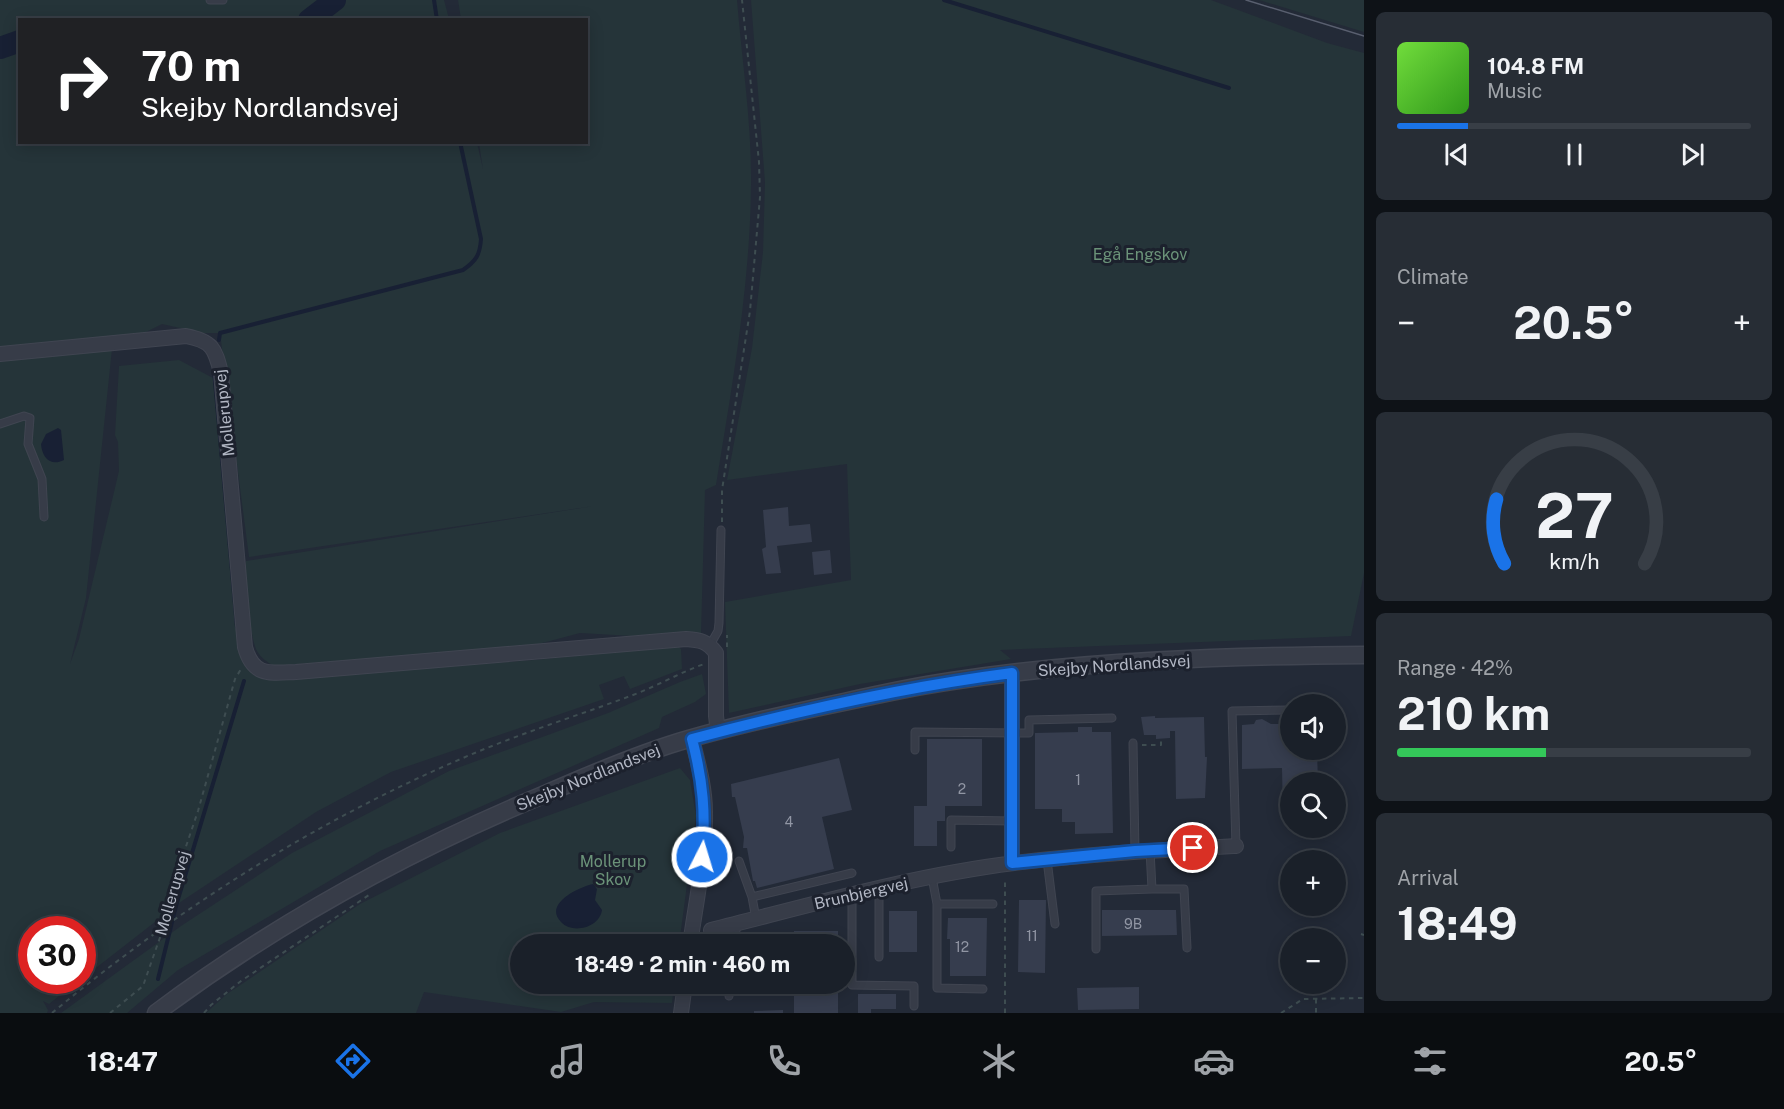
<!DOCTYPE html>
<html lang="en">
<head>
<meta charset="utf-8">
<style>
	body { margin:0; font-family:"Public Sans",sans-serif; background:#272d35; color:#f1f3f6; height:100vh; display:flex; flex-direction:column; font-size:22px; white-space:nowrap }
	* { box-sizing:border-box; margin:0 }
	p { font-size:20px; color:#9fa3a8 }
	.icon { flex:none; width:33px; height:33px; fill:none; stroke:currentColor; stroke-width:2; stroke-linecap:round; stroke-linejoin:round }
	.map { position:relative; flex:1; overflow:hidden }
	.details { display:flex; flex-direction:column; gap:12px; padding:12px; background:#0e1217; width:420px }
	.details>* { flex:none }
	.banner { position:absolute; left:18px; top:18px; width:570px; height:126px; border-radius:0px; box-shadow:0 3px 15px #0003,0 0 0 2px #383e46; background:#202124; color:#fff; overflow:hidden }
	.tools { position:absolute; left:1280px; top:694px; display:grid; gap:12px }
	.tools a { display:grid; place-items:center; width:66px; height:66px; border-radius:50%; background:#1a2029; box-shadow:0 3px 15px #0003,0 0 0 2px #383e46; font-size:30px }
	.speed { position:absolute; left:18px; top:916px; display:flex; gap:12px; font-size:30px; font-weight:700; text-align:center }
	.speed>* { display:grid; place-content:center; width:78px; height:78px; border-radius:50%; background:#1a2029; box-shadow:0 3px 15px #0003,0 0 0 2px #383e46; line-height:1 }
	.speed .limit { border:9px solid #d22; background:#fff; color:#111 }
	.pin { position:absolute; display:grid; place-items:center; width:51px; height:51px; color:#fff; margin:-26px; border:3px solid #fff; border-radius:50%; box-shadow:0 2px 6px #0007 }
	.me { position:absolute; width:66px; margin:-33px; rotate:5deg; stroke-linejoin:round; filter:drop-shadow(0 0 4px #0008) }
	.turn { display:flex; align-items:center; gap:21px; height:126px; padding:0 24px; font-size:27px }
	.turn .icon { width:78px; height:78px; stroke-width:2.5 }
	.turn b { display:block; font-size:42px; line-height:51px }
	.big { font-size:45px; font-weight:700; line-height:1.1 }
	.details .widget { flex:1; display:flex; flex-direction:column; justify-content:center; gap:9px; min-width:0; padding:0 21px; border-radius:9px; background:#272d35 }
	.details .dial { align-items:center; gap:0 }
	.dial svg { height:156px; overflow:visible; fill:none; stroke:#383e46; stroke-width:7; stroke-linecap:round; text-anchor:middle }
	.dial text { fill:#f1f3f6; stroke:none }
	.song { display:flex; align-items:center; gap:18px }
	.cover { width:72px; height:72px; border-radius:9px; background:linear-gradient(135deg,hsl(100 70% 55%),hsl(110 70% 35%)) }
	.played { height:6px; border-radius:3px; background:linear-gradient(90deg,#1a73e8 20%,#383e46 20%) }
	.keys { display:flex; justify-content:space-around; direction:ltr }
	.heat { display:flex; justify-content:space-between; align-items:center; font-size:33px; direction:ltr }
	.charge { height:9px; border-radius:4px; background:linear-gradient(90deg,#34c759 42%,#383e46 0) }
	.trip { position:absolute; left:510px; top:934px; width:345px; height:60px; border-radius:30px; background:#1a2029; box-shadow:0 3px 15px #0003,0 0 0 2px #383e46; font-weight:700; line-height:60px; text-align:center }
	.tabs { display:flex; height:96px; justify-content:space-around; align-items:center; background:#0a0d10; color:#9fa3a8 }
	.tabs .icon { width:42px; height:42px }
	.tabs .selected { color:#1a73e8 }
	.tabs b { font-size:27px; color:#f1f3f6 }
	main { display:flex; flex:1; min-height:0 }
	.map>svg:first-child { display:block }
	.green { fill:#253439 }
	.water { fill:#182034 }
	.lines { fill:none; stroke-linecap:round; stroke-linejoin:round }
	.stream { stroke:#182034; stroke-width:4 }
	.river { stroke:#182034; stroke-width:22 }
	.building { fill:#363d4e }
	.service-casing { stroke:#404551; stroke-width:9 }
	.minor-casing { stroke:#404551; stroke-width:16 }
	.tertiary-casing { stroke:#404551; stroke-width:19 }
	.path { stroke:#3e4d51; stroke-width:2; stroke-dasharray:4.5 4.5; stroke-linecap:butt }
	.service { stroke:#373c48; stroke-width:7 }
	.minor { stroke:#373c48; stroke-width:14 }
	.tertiary { stroke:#373c48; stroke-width:16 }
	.tram { stroke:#595f6f; stroke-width:1.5 }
	.route-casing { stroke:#114b97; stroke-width:15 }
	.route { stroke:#1a73e8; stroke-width:10 }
	.labels { text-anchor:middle; stroke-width:6; stroke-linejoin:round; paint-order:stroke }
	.number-label { font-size:14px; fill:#9196a4 }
	.park-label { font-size:16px; fill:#6b9379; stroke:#1c212d }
	.street-label { font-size:16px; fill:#b2b7c4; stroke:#1c212d }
</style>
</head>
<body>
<main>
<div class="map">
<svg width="1364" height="1013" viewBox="0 0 1364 1013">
	<rect width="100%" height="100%" fill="#232a37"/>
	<path class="green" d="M0 0H444L449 19 20 20V142L477 143 483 169 479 143 586 142V20L461 19 458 0H737C742 62 752 124 751 186 750 287 732 386 716 485L705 490 701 634 677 633 632 636 580 633 531 646 274 666C267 662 261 658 257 651 250 638 243 574 246 561L594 506 249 557 220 333H203L162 324 112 349 86 598 70 664 79 639 119 471 118 442 115 435 119 366 179 360 213 378 231 564 256 672 271 680 534 660 678 646 681 649 682 669 630 689 624 676 599 685 604 699 391 772 316 812 182 901 83 978 82 930H32V981H78L49 1004 43 1001 48 1010 47 1013H0Z
		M751 0H1211L1327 43 1364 53V573L1351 636 1000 650 1011 659 860 684 729 713 725 602 851 580 847 464 727 480 752 348 763 252 765 182Z
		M1259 0H1364V32Z
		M702 674 706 694 695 702 662 717 659 728 380 851 178 970 127 1013H61L181 926 292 853 449 771 608 713 680 682Z
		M680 768 690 780 696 816 679 945H520V984H674L672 1003 594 1002 561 1012 424 992 416 1013H206L227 994 360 904 500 833Z"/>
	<path class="water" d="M58 428 61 430 64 460C50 467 42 457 41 444L46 434Z
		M593 884 597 889 595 900 602 910C600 927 573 935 561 922 543 904 579 887 593 884Z"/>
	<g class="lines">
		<path class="stream" d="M434 0 437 20
			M944 0 1229 88
			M219 340 220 333 463 270C476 261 480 255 481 239L460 142
			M214 370 237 627
			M158 979 176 906 244 681"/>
		<path class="river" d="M309 20 335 0
			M0 48 20 41"/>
	</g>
	<path class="building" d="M788 507 789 526 810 524 812 542 777 546 781 573 766 574 762 549 766 547 763 510Z
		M830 550 832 573 814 575 812 552Z
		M1155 716V718L1204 717 1205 757H1207L1205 798 1176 799 1175 731H1170V738L1156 739V735H1144L1141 717Z
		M1262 719 1271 724H1290V750H1317L1318 783H1290V816H1283L1282 768 1242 769V725L1254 724 1256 720Z
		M1078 727H1092V732H1111L1113 833 1075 834V822H1062V809H1035V733L1078 732Z
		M927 739H982V806H945V821H937V846H914V806H927Z
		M839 758 852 810 822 817 834 869 757 888 755 881H753L747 848H743L744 837 735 797H732L731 784Z
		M1019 900H1046L1045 973 1018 972Z
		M1102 910H1176L1177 935 1102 936Z
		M889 911H917V952H889Z
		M948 918H987L986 976H950V939H947Z
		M794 931H838V945H794Z
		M794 984H838V1013H794Z
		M1139 987V1009L1078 1010 1077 988Z
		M858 994H896V1009H871V1013H858Z
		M783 1010V1013H754V1011Z"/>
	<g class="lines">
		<defs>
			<path id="service" d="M210 0H223
				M0 424 24 416 30 418 28 444 42 479 44 517
				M710 645 718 631 719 623 721 530
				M1133 743 1135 851
				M915 750V732L1029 733V720L1112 718
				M1236 846 1232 711 1290 710
				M951 847V820L1012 821
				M1047 860 1055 924
				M739 861 752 897
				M932 877 937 904H993
				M879 889V957
				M1152 889H1184L1187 948
				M852 895V985L914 986V1006
				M937 904V988L983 989
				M756 919 752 897 852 873
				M734 945 737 923
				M1096 949V891L1152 889 1150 850
				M729 996 730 984"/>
			<path id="minor" d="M0 354 186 336C212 341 215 348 221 373L245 647C253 677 270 673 296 672L686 639C700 640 707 641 716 653V716L718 732
				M1012 863V673
				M711 930C811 905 911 876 1014 863 1087 854 1162 850 1236 846
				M690 945C696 901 706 856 705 812 705 787 698 763 692 739
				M681 1013 685 984"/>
			<path id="tertiary" d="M156 1013C275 924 406 852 543 795 584 777 626 759 669 745 726 727 786 714 844 702 880 694 916 686 952 681 1088 660 1227 656 1364 655"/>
		</defs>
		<use href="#service" class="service-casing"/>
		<use href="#minor" class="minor-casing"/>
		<use href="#tertiary" class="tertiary-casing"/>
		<path class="path" d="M722 522V490L750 311 760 197 759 162 742 0
			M727 647V635
			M1142 745H1161V739
			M1361 934 1364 935
			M1316 999V1013
			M52 1013C176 910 314 822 463 758 518 734 577 716 633 695 657 686 679 673 704 664
			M110 1013 143 986 164 926 178 870 198 811 235 679 241 669
			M204 1013 211 1005 241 981 372 893
			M1005 1013V878
			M1281 1013 1303 999 1364 998"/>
		<use href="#service" class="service"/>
		<use href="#minor" class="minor"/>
		<use href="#tertiary" class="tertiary"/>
		<path class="tram" d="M1246 0 1364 36"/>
	</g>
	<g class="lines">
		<defs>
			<path id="route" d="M702 857C706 814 703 781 692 739 797 711 904 687 1012 673V863L1135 851 1193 848"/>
		</defs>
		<use href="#route" class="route-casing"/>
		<use href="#route" class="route"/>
	</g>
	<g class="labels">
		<g class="number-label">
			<text x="1078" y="785">1</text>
			<text x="962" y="794">2</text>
			<text x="789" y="827">4</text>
			<text x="1133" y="929">9B</text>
			<text x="1032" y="941">11</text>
			<text x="962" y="952">12</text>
		</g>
		<g class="park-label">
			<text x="1140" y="260">Egå Engskov</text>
			<text x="613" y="867">Mollerup<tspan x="613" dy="18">Skov</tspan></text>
		</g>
		<g class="street-label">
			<text transform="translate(224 413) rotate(-96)" y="6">Mollerupvej</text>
			<text transform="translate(1114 665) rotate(-4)" y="6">Skejby Nordlandsvej</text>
			<text transform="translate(588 777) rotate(-22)" y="6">Skejby Nordlandsvej</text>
			<text transform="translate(172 893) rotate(-74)" y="6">Mollerupvej</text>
			<text transform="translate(861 893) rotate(-13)" y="6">Brunbjergvej</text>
		</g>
	</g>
</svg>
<div class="tools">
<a><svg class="icon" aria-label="sound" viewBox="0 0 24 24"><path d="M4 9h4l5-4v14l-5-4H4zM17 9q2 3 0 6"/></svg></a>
<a><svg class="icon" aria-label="search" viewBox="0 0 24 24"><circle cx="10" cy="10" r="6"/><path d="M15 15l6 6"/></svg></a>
<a>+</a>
<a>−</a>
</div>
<div class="speed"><div class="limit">30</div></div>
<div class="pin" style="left:1193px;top:848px;background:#d93025"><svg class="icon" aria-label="arrive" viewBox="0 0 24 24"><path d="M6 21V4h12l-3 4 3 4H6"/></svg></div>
<svg class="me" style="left:702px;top:857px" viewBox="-20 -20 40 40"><circle r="17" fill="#1a73e8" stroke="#fff" stroke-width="3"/><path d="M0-11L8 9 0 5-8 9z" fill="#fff"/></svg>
<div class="trip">18:49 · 2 min · 460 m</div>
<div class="banner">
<div class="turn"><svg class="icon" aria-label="right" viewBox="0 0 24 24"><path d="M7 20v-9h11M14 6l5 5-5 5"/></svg><div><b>70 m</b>Skejby Nordlandsvej</div></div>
</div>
</div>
<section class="details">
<div class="widget">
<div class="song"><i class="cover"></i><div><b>104.8 FM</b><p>Music</p></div></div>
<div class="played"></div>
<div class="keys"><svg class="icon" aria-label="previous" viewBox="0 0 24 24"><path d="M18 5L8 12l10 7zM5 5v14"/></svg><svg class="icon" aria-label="pause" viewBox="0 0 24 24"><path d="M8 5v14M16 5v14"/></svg><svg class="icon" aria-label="next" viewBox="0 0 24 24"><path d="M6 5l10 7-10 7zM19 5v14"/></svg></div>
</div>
<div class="widget"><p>Climate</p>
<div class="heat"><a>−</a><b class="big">20.5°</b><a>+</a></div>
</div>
<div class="widget dial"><svg viewBox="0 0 100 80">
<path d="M14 69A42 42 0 1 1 86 69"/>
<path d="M14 69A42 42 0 0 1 10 36" stroke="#1a73e8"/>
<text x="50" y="56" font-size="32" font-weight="700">27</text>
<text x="50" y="72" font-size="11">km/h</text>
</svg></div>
<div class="widget"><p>Range · 42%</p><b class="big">210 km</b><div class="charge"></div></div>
<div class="widget"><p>Arrival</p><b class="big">18:49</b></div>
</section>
</main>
<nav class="tabs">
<b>18:47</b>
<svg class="icon selected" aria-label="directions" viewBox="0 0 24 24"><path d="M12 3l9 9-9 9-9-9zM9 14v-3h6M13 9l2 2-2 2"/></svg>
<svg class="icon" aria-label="music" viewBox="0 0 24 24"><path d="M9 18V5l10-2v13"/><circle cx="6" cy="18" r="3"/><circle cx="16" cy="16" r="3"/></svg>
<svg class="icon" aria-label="phone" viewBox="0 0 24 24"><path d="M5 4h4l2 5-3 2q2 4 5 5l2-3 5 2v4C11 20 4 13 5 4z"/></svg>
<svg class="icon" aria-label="climate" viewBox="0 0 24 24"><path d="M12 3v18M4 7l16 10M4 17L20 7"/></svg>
<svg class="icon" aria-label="car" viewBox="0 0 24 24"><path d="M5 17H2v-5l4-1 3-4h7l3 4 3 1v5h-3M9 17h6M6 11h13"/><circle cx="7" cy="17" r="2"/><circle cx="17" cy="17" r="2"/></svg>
<svg class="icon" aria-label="filters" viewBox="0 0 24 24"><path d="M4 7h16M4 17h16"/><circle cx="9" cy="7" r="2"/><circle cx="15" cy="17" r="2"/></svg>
<b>20.5°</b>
</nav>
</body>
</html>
